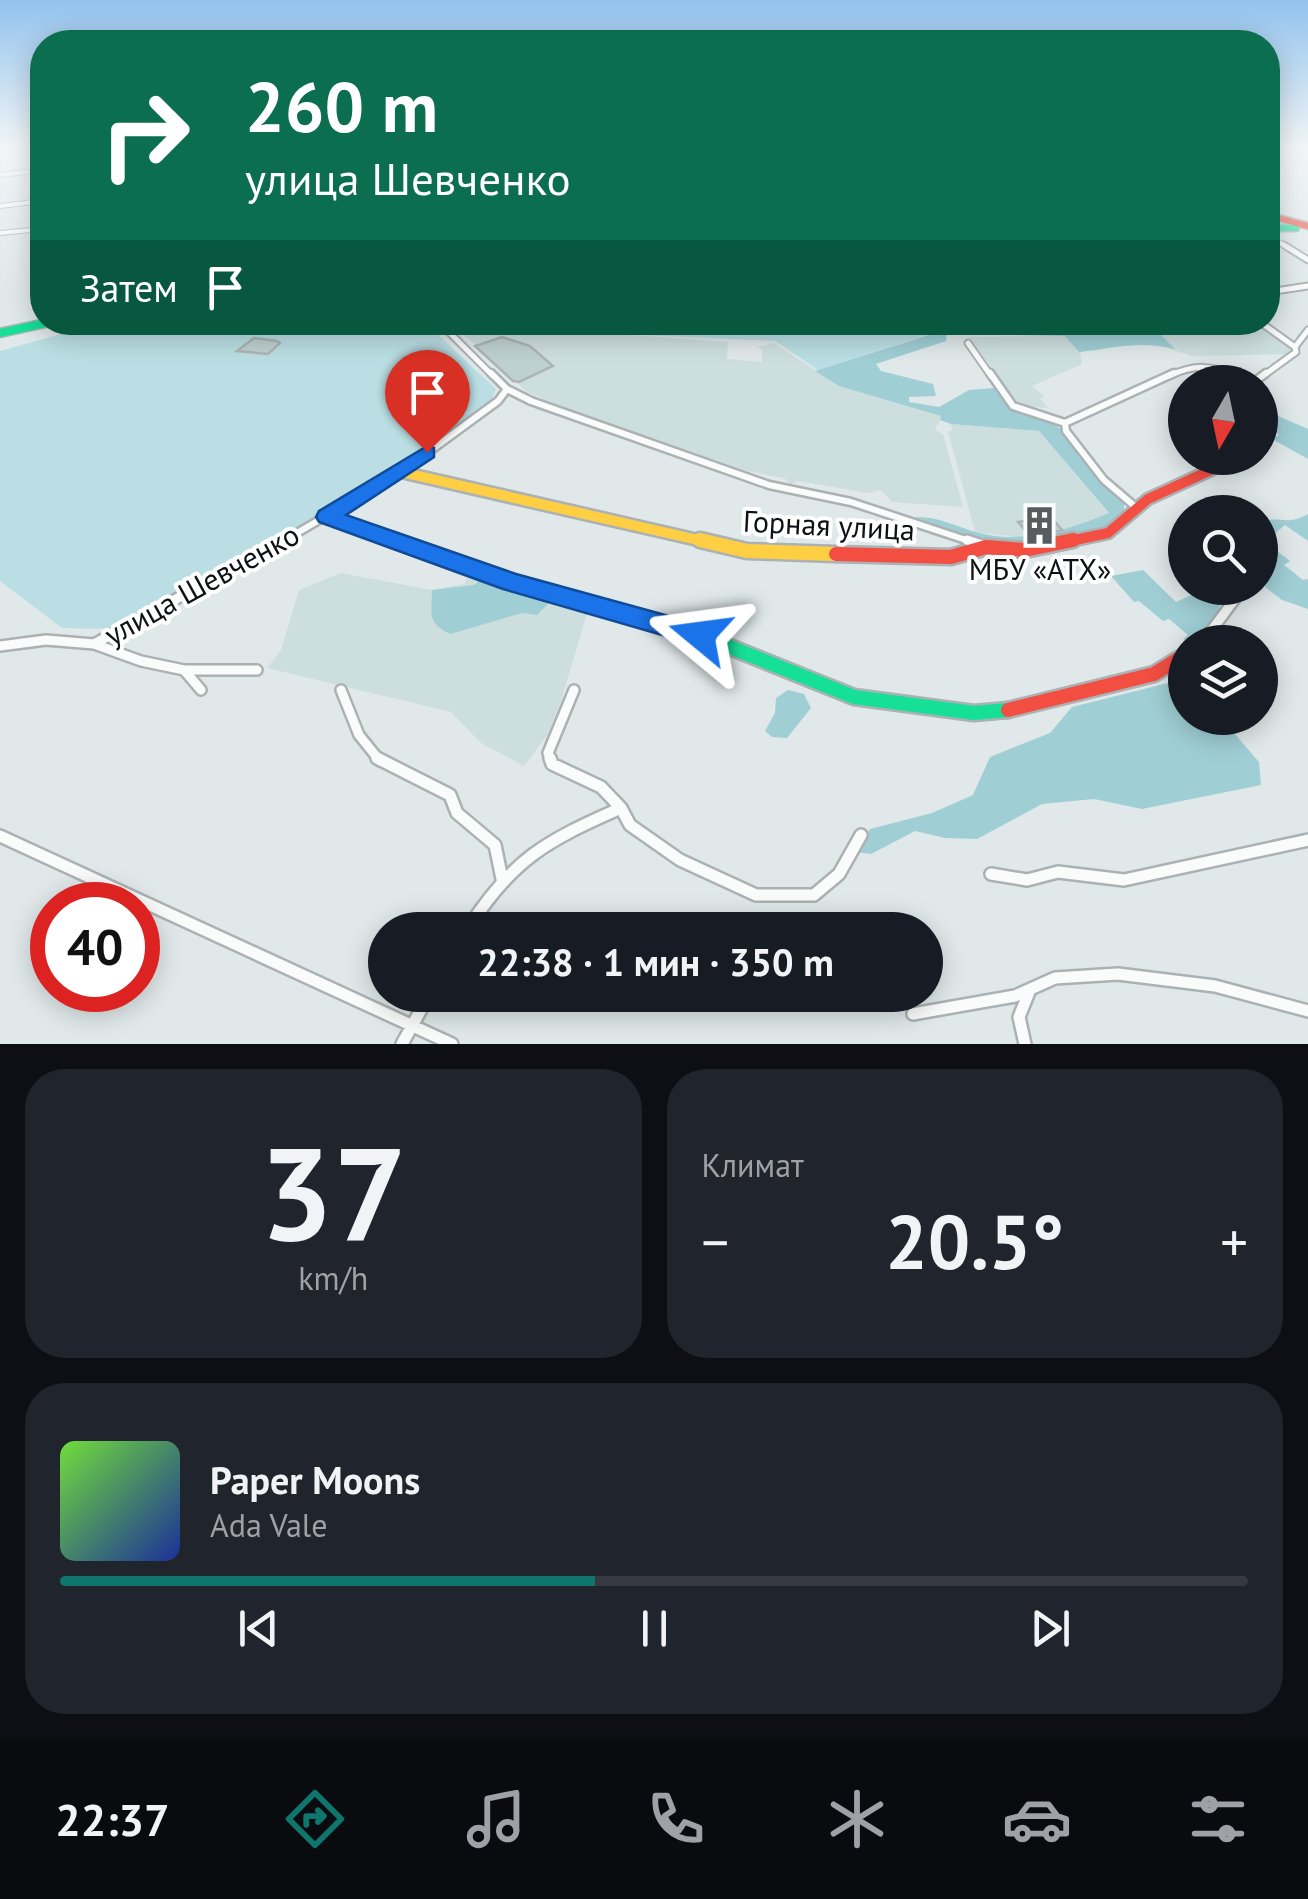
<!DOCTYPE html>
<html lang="ru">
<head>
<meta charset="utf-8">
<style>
	body { margin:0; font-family:"PT Sans",sans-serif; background:#20242c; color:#f1f3f6; height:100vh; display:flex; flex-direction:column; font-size:38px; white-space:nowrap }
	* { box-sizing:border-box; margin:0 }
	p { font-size:32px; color:#9ea1a6 }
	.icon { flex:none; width:55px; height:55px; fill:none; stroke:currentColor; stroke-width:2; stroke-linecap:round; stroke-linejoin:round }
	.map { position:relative; height:1044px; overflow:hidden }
	.sheet { display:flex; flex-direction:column; gap:25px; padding:25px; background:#0d0f14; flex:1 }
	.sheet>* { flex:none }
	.top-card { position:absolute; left:30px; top:30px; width:1250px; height:305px; border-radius:40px; box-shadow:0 5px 25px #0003; background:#0b6e4f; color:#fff; overflow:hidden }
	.needle { width:65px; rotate:189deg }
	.fabs { position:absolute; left:1168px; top:365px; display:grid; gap:20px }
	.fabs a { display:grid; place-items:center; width:110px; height:110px; border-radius:50%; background:#171b24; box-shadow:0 5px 25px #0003; font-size:50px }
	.speed { position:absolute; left:30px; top:882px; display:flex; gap:20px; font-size:50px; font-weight:700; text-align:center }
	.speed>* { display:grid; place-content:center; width:130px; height:130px; border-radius:50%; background:#171b24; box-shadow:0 5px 25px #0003; line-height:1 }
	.speed .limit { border:15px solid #d22; background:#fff; color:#111 }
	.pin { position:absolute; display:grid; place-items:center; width:85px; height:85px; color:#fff; margin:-102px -42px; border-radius:50% 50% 50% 0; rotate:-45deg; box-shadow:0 0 10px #0007 }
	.pin .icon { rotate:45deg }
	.me { position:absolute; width:110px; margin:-55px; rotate:286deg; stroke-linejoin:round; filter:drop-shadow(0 0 8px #0008) }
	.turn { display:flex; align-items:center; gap:35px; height:210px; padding:0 50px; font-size:45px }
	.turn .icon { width:130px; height:130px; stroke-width:2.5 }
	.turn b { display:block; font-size:70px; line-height:85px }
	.then { display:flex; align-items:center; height:95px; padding:0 50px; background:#0003; gap:20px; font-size:38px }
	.big { font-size:75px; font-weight:700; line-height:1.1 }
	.sheet .tile { flex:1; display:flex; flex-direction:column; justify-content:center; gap:15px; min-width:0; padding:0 35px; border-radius:40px; background:#20242c }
	.sheet .dial { align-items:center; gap:0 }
	.dial b { font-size:130px; line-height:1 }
	.song { display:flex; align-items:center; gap:30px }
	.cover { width:120px; height:120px; border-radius:15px; background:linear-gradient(135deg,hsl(100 70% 55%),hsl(230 70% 35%)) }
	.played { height:10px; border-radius:5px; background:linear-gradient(90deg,#0f766e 45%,#363941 45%) }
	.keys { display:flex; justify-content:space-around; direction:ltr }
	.heat { display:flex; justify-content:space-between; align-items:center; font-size:55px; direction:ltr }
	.sheet .tiles { flex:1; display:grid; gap:25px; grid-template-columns:1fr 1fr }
	.tile:last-child { grid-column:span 2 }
	.trip { position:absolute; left:368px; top:912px; width:575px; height:100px; border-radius:50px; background:#171b24; box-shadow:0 5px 25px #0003; font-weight:700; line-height:100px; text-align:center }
	.menu { display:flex; height:160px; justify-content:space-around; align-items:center; background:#090b0e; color:#9ea1a6 }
	.menu .icon { width:70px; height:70px }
	.menu .on { color:#0f766e }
	.menu b { font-size:45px; color:#f1f3f6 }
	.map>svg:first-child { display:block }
	.built { fill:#cddedf }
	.green { fill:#badee3 }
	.forest { fill:#9fced4 }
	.building { fill:#bed0d0; stroke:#aeb4b5; stroke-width:2.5 }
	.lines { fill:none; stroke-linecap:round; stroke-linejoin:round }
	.street-far4-casing { stroke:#acb2b3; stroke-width:6 }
	.street-far3-casing { stroke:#acb2b3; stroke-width:9 }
	.street-far2-casing { stroke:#acb2b3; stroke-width:11 }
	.street-far1-casing { stroke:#acb2b3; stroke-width:14 }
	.street-casing { stroke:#acb2b3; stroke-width:16 }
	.fast-far3-casing { stroke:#acb2b3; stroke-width:9 }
	.fast-far2-casing { stroke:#acb2b3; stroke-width:11 }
	.fast-far1-casing { stroke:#acb2b3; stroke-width:15 }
	.fast-casing { stroke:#acb2b3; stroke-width:19 }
	.slow-far1-casing { stroke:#acb2b3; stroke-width:15 }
	.slow-casing { stroke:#acb2b3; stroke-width:19 }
	.jam-far2-casing { stroke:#acb2b3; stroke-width:9 }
	.jam-far1-casing { stroke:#acb2b3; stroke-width:15 }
	.jam-casing { stroke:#acb2b3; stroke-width:19 }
	.street-far4 { stroke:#fafcfc; stroke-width:4 }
	.street-far3 { stroke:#fafcfc; stroke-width:5 }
	.street-far2 { stroke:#fafcfc; stroke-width:6 }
	.street-far1 { stroke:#fafcfc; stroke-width:9 }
	.street { stroke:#fafcfc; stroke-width:11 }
	.fast-far3 { stroke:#16e098; stroke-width:6 }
	.fast-far2 { stroke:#16e098; stroke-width:8 }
	.fast-far1 { stroke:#16e098; stroke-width:10 }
	.fast { stroke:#16e098; stroke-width:14 }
	.slow-far1 { stroke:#ffcf43; stroke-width:10 }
	.slow { stroke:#ffcf43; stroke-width:14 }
	.jam-far2 { stroke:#f24e42; stroke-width:6 }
	.jam-far1 { stroke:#f24e42; stroke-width:10 }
	.jam { stroke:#f24e42; stroke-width:14 }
	.route { fill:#1a73e8; stroke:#114b97; stroke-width:2.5 }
	.labels { text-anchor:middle; stroke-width:8; stroke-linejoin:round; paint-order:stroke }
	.street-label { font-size:30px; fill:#0d1213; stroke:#fff }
	.poi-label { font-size:30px; fill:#0d1213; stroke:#fff }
</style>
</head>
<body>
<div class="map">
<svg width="1308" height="1044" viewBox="0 0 1308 1044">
	<rect width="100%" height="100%" fill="#e0e8ea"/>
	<path class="built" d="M506 322 504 326 728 342 727 359 762 362V349L756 347 774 343 839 386 942 416 935 430 943 434 963 507 892 502 881 490 867 493 798 481 791 484 784 478 746 471 567 409 527 392 465 336 474 323Z
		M1054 323H1256L1291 346V354L1192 356 1153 343H1124L1080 352 1082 364 1032 386 1045 397 1040 398 1048 408 1020 406 969 337 1064 336Z
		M951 424 1039 431 1109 514 1062 530 1019 537 975 532 948 431H952Z
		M341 573 432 590 464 584 470 573 588 610 561 701 548 734 524 766 481 743 451 712 267 668 281 650 299 590Z"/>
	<path class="green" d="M558 322H928L939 331 818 370 775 341 556 331Z
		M101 323H411L436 333 496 389 492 399 398 471 116 629 62 628 0 581V351Z"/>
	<path class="forest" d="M928 323H942L947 330 946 341 876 364 881 371 933 384 936 396 909 397V402L939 407 969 390 994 388 1009 407 1053 423 1063 431 1124 501V515L1103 529 1083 536 1031 546 995 545 914 517C938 516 954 526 976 532 1019 545 1069 530 1109 513L1039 431 951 424 940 420 941 416 839 386 815 371 938 332Z
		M1004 330 1157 331 1175 349C1140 340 1114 348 1079 352L1065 336 964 334Z
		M1260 408 1308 429V459L1272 439 1279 435 1260 422Z
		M1308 514V541L1285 525 1265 542 1290 561 1284 565 1303 580 1308 579V609L1282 600 1265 587 1267 573 1260 563V523C1277 514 1286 527 1308 514Z
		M1143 570 1176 602 1207 588H1232C1213 602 1219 641 1187 642L1183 639 1188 635 1169 619 1163 621 1139 601 1134 602 1111 576Z
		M485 577 553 599 537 615 522 613 450 634C426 622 432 614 432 590L474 585Z
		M1185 674V718H1221L1259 762 1261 785 1142 809 1094 799 1042 804 977 839 945 838 915 831 871 854 856 852 870 829 932 813 973 795 990 757 1050 733 1072 707 1172 682Z
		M788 690 804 694 811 708 787 738 772 737 765 731 775 713 776 698Z"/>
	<path class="building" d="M502 337 530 346 553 366 519 382 513 381 475 346Z
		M254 338 277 341 280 343 268 354 237 351Z
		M1051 517 1062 530 1029 535 1018 522Z"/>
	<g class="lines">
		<defs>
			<path id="street-far4" d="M0 175 42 170
				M0 206 42 201
				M0 233 42 229
				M1268 235 1288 248"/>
			<path id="street-far3" d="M1284 245 1308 260
				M1268 292 1308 286
				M433 322 445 328 493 376
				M1260 322 1295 347
				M968 343 991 376
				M1169 376C1195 364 1211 365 1238 376
				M1263 376 1296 352 1295 347 1308 330"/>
			<path id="street-far2" d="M491 373 507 389 531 401 769 485 851 502 975 543
				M990 373 1013 406 1065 423
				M1232 373 1253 382
				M1254 382 1266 373
				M1065 423 1174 373
				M1065 423 1066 431 1104 480 1138 509
				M280 543 401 472 498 401 507 389"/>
			<path id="street-far1" d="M967 540 982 545
				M1203 642 1243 588
				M94 644 284 540
				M0 646 46 640 94 644 141 661 184 670H257
				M184 670 201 690
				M341 690 359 735 380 761
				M551 761 548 753 574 690"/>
			<path id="street" d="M377 758 450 795 457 813 495 845 502 879
				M550 758 552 764 601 787 621 808 630 825 680 860 756 895H814L839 874 861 835
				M0 836 452 1044
				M991 874 1027 880 1058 872 1124 880 1308 840
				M467 930C512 859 546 841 621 808
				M913 1014 1015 996 1055 978 1118 974 1215 986 1308 1011
				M402 1044 429 995
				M1025 1044 1019 1017 1029 992"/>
			<path id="fast-far3" d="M1268 228H1296"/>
			<path id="fast-far2" d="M0 333 50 322"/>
			<path id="fast-far1" d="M327 517 400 543"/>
			<path id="fast" d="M393 540 512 582 700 635 854 697 974 713 1008 710"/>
			<path id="slow-far1" d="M401 472 711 543"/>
			<path id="slow" d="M700 540 747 551 836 554"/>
			<path id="jam-far2" d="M1268 215 1308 226"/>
			<path id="jam-far1" d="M1061 543 1108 533 1148 499 1237 458"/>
			<path id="jam" d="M836 554 951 557 986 547 1025 550 1073 540
				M1008 710 1154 674 1185 655"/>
		</defs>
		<use href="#street-far4" class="street-far4-casing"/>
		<use href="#street-far3" class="street-far3-casing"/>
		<use href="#street-far2" class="street-far2-casing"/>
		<use href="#street-far1" class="street-far1-casing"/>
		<use href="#street" class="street-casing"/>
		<use href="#fast-far3" class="fast-far3-casing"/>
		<use href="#fast-far2" class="fast-far2-casing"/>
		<use href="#fast-far1" class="fast-far1-casing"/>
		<use href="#fast" class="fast-casing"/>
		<use href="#slow-far1" class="slow-far1-casing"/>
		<use href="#slow" class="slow-casing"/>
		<use href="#jam-far2" class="jam-far2-casing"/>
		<use href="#jam-far1" class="jam-far1-casing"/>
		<use href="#jam" class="jam-casing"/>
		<use href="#street-far4" class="street-far4"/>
		<use href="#street-far3" class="street-far3"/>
		<use href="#street-far2" class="street-far2"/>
		<use href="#street-far1" class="street-far1"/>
		<use href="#street" class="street"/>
		<use href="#fast-far3" class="fast-far3"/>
		<use href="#fast-far2" class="fast-far2"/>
		<use href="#fast-far1" class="fast-far1"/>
		<use href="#fast" class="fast"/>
		<use href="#slow-far1" class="slow-far1"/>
		<use href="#slow" class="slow"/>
		<use href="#jam-far2" class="jam-far2"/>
		<use href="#jam-far1" class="jam-far1"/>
		<use href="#jam" class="jam"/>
	</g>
	<linearGradient id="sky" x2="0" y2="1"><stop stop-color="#92c2ed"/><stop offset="0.5" stop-color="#f1f5f6"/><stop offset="1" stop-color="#f1f5f6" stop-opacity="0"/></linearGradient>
	<rect width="1308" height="294" fill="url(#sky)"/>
	<path class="route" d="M427 446 434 448V457L346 515 516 574 709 627 713 635 709 643 700 646 503 589 319 522 316 517 319 511Z"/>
	<defs>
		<symbol id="building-bare" viewBox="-9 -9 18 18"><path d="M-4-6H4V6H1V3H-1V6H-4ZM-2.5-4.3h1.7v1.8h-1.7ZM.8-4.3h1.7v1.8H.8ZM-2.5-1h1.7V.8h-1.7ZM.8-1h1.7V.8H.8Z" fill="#575d5e" stroke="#fff" stroke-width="2.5" paint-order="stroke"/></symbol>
	</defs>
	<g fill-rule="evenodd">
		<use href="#building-bare" x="1012" y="498" width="55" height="55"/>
	</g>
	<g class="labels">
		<g class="street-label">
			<text transform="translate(829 526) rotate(3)" y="10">Горная улица</text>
			<text transform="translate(202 585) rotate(-29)" y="10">улица Шевченко</text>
		</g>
		<g class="poi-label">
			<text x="1040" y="580">МБУ «АТХ»</text>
		</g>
	</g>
</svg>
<div class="fabs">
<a><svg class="needle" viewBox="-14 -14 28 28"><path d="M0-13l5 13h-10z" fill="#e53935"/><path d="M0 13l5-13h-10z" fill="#9ea1a6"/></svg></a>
<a><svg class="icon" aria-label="search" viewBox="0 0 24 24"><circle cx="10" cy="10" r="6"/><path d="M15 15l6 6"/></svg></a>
<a><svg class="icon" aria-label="layers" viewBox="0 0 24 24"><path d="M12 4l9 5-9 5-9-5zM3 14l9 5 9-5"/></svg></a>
</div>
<div class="speed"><div class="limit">40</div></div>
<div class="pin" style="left:427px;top:452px;background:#d93025"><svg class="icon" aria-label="arrive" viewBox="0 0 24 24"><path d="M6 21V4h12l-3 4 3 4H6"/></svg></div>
<svg class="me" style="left:700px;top:635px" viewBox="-20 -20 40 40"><path d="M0-17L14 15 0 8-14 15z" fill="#1a73e8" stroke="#fff" stroke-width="4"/></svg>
<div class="trip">22:38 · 1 мин · 350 m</div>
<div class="top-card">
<div class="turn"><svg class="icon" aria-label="right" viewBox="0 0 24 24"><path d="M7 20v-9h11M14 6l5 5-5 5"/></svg><div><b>260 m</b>улица Шевченко</div></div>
<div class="then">Затем<svg class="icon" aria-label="arrive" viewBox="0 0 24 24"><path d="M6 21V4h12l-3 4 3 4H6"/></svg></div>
</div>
</div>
<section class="sheet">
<div class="tiles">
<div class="tile dial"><b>37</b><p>km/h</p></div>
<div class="tile"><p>Климат</p>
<div class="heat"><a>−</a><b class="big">20.5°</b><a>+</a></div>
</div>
<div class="tile">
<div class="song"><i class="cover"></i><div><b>Paper Moons</b><p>Ada Vale</p></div></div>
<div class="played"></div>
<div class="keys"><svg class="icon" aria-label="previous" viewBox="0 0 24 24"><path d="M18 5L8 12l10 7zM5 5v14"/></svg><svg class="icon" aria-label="pause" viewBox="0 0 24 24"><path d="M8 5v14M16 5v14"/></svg><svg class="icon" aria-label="next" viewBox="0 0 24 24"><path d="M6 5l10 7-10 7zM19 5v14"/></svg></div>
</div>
</div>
</section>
<nav class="menu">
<b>22:37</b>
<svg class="icon on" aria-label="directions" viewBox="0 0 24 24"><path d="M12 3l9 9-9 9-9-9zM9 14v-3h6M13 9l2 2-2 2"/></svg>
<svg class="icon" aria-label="music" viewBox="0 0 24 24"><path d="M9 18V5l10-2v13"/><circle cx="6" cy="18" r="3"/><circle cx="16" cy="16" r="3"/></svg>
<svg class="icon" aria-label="phone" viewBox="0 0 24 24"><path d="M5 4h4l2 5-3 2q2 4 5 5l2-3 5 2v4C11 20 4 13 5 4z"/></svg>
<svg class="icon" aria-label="climate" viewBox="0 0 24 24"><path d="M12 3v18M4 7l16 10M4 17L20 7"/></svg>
<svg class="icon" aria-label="car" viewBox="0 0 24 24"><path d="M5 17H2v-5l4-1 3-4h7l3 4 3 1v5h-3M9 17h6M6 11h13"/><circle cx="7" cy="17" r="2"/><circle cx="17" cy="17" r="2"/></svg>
<svg class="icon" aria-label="filters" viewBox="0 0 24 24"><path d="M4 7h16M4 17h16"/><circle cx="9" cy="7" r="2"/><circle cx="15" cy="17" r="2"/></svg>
</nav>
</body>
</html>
